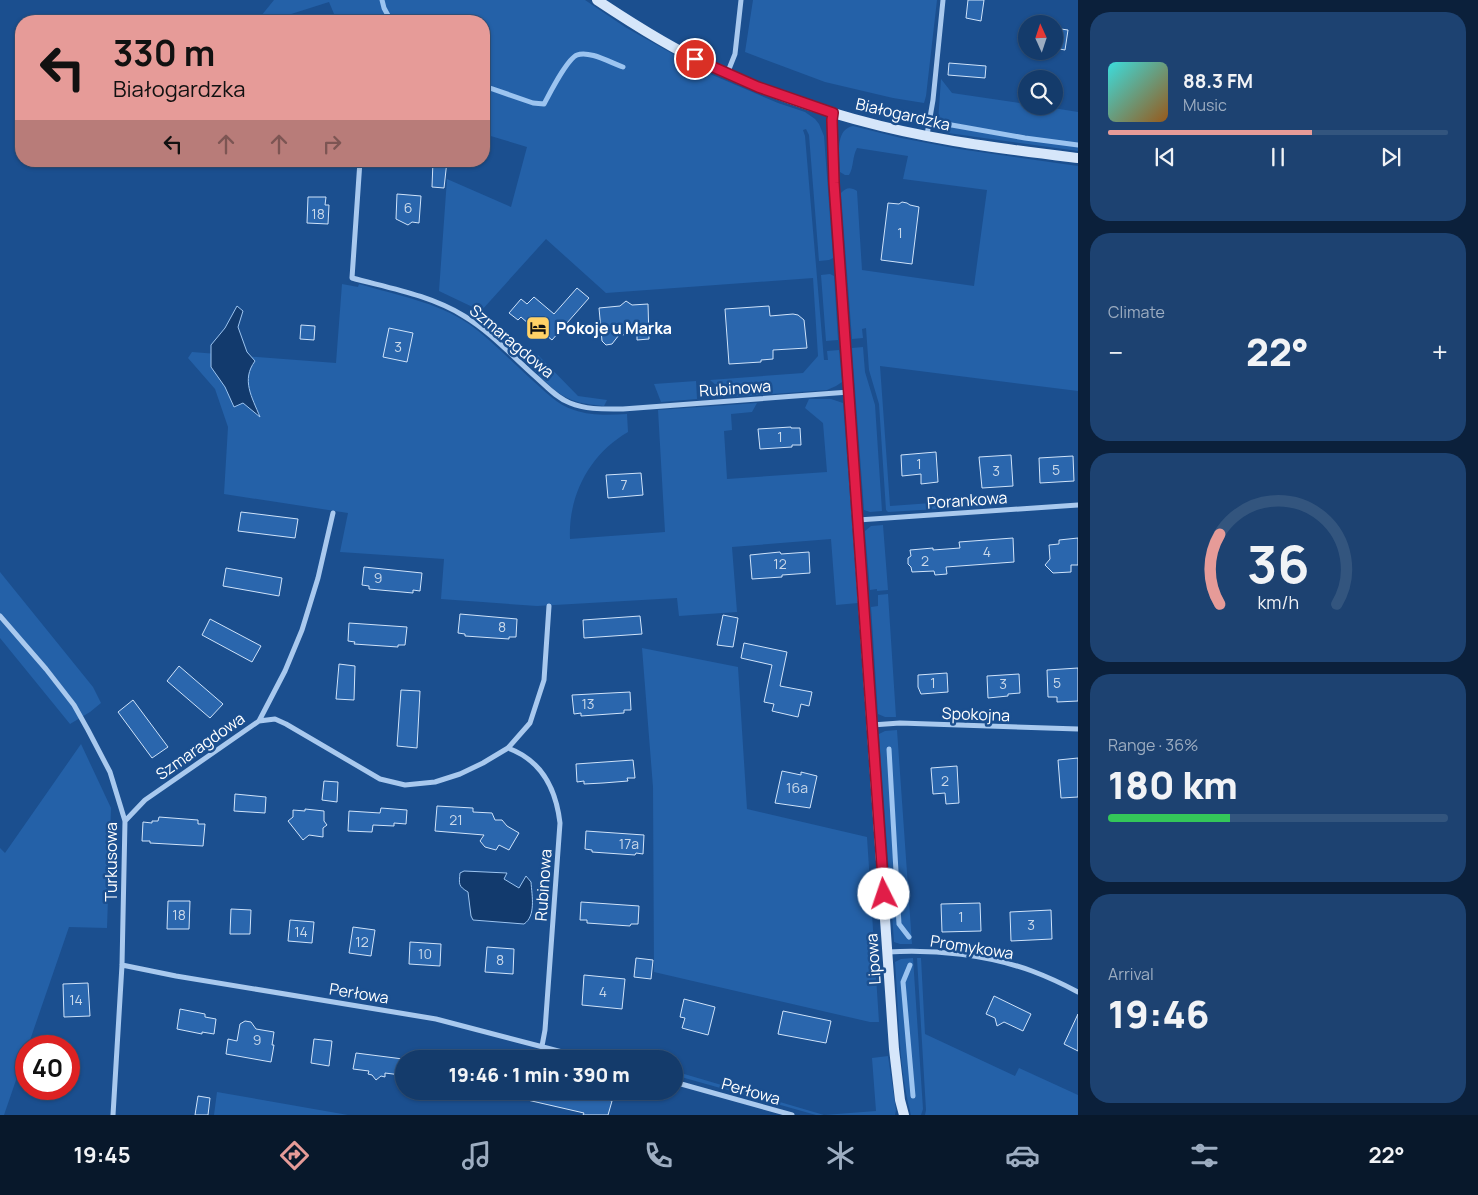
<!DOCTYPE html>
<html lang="en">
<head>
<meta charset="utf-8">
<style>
	body { margin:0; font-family:Manrope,sans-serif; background:#1d4271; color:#f1f3f6; height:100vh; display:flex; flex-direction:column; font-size:19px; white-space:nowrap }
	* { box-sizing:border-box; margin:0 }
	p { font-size:16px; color:#9dadc1 }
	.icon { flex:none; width:28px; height:28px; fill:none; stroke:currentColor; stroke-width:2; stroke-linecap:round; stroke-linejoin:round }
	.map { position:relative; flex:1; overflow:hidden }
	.panel { display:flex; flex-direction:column; gap:12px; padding:12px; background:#0b203b; width:400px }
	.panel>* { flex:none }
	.guide { position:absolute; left:15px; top:15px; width:475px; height:152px; border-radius:20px; box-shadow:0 1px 4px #0004,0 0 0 1px #33557e; background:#e69b98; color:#111; overflow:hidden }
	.needle { width:32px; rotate:357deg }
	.controls { position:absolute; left:1018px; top:15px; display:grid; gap:10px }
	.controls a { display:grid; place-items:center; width:45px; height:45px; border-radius:50%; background:#143b6b; box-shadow:0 1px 4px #0004,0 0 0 1px #33557e; font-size:25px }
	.speed { position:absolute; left:15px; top:1035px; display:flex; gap:10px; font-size:25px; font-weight:700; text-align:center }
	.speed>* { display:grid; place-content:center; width:65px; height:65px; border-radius:50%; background:#143b6b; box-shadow:0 1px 4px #0004,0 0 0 1px #33557e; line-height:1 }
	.speed .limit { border:8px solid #d22; background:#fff; color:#111 }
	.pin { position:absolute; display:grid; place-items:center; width:42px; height:42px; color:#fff; margin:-21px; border:2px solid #fff; border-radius:50%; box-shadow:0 1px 5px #0007 }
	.me { position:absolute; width:55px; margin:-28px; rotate:356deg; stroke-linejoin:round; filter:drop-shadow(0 0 4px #0008) }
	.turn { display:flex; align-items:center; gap:18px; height:105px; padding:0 15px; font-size:22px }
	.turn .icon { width:65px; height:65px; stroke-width:2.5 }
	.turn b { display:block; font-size:35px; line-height:42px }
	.lanes { display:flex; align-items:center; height:48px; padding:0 15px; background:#0003; justify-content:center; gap:25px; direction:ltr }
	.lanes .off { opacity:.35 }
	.big { font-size:38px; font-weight:800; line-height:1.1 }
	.panel .widget { flex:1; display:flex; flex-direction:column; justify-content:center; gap:8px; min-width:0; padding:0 18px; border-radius:20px; background:#1d4271 }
	.panel .dial { align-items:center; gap:0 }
	.dial svg { height:130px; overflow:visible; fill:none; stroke:#33557e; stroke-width:7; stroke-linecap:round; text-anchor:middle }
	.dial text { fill:#f1f3f6; stroke:none }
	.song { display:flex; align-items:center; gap:15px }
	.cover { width:60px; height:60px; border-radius:8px; background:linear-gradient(135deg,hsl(180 70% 55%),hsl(30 70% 35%)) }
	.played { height:5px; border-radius:2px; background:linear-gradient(90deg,#e69b98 60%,#33557e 60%) }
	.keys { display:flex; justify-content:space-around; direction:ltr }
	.heat { display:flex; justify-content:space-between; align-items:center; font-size:28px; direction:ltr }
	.charge { height:8px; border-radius:4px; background:linear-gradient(90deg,#34c759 36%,#33557e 0) }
	.trip { position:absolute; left:395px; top:1050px; width:288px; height:50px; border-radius:25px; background:#143b6b; box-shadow:0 1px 4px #0004,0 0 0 1px #33557e; font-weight:800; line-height:50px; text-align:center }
	.menu { display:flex; height:80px; justify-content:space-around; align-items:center; background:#08182b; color:#9dadc1 }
	.menu .icon { width:35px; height:35px }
	.menu .on { color:#e69b98 }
	.menu b { font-size:22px; color:#f1f3f6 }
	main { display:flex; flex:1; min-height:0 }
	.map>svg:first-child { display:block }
	.green { fill:#2461a8 }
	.water { fill:#123a6d; stroke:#9cc4f0 }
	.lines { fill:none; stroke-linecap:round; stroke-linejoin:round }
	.stream { stroke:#9cc4f0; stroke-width:5 }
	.building { fill:#2a66ad; stroke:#cfe3fa }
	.street { stroke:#a9c9ee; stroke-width:5 }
	.secondary { stroke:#d6e6fa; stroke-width:10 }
	.route-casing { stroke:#92132f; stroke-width:12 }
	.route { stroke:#e11d48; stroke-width:9 }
	.labels { text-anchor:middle; stroke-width:5; stroke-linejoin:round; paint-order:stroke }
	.number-label { font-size:14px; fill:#cad9ea }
	.street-label { font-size:16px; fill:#fff; stroke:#1b4f8f }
	.poi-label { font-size:16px; font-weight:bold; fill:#fff; stroke:#1b4f8f; text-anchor:start }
</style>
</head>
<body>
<main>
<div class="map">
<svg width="1078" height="1115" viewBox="0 0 1078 1115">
	<rect width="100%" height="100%" fill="#1b4f8f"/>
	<path class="green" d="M274 0H585L625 27 703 71 778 103 805 112 815 119 819 124 824 136 833 258 829 260 819 261 809 135 806 129 803 130 805 136 824 360H828L827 351 839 350 842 382 836 386 827 390 730 397 710 380 803 373 818 356 813 278 606 293 546 239 481 311 439 291 447 179 511 207 527 147 484 134V21H337L329 2 269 21H257Z
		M753 0H937L926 96 924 103 893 98 825 82 745 52Z
		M941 79 952 93 1026 104V106H1041L1078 112V151L948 133 943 128 938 122Z
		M853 126 901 138 959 149 1078 166V391L880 366 890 506 987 499V506L888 512 886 510 879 404 869 370 866 328 862 329 863 338 852 339 841 193C846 187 851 187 857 191L862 270 974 286 987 190 903 179 908 156 857 148C852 157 854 167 849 175H845L840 172C840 156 834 130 853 126Z
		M830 274 834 276 838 340 826 341 821 275Z
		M342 284 358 287 359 284C396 295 437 302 469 324 491 340 511 361 532 380 545 391 557 405 574 410 591 416 610 415 627 414L628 432C590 454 568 495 570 539L665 532 658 410 757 403 752 412 731 414 732 430 724 431 727 479 827 472 823 423 805 408 809 399H831L843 403 858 603 836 605 831 539 732 547 737 612 679 616 677 598 537 606 441 599 444 559 340 552 348 513 224 494 228 427 215 389 188 358 192 352 336 363Z
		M863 347 865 372 875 405 882 511 870 512 864 510 852 348Z
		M538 355 578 396 607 400 604 406C565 403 557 394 531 367Z
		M696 381 697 399 661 402 654 384Z
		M883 525 888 590 877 591V589L870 590 865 531 871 526Z
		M0 572 93 687 101 703 90 712 70 724 0 638Z
		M888 594 896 717H885L878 714 871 607 878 606V595Z
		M642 648 738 667 747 809 867 837 879 1022H870L654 972 653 787Z
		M897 730 912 944H900L894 942 879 734 885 731Z
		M81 744 111 808 107 928 69 927 28 1046H26V1051L4 1115H0V848L5 853Z
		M913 958 923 1109 921 1115H911C898 1066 899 1012 895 962L901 959Z
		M917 958H921L925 1034 1015 1076 1019 1068 1078 1095V1115H925L926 1110Z
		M888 1056 896 1110 895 1115H824L876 1111 872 1058Z
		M674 1071 824 1115H816L674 1075Z
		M217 1092 348 1115H214Z"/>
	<path class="water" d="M237 306 243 311 238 327 247 352 255 361C241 380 252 397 260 417L243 403 234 407 225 387 211 367V345L225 328Z
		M464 871 507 873 504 879 519 888 526 876 531 882C532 896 536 916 524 924L473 920 471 916 468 892C458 886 459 884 460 873Z"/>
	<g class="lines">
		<path class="stream" d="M382 0 384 8 391 21
			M484 86 533 103 544 104C550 93 567 59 577 55 589 50 611 63 623 67
			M946 124 1025 138 1078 145
			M889 749 899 924 909 937
			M910 965 903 982 913 1096"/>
	</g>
	<path class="building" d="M968 0H984L981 21 966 18Z
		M1054 28 1068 30 1065 50 1054 48Z
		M949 63 986 66 985 78 948 75Z
		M433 161H447L444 188 432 187Z
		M397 194 421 196 419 223 412 222 408 225 396 219Z
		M308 197H326L325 205H329L328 224 307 223Z
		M902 202 907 203 910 205 919 207 912 264 881 260 888 203 899 204Z
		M577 288 589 298 552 340 541 331 539 333 521 317 518 320 509 313 521 299 527 304 534 297 554 314Z
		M626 301 632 305 648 304 649 339 637 340V334L619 335 612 344 606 345 602 341 599 308 620 306Z
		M769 306 770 316 793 314 798 315 804 320 807 348 773 350V359L761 360V362L729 364 725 309Z
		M301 325 315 326 314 340 300 339Z
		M389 328 413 333 407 362 383 357Z
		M791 427V428H800L801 445H792V447L760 449 758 429Z
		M936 452 938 482 921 484V474L902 476 901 455Z
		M1011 455 1013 486 982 488 979 457Z
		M1073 456 1074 481 1040 483 1039 458Z
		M641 473 643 495 608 498 606 475Z
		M241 512 298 519 295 538 238 531Z
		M1013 538 1014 562 946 567 947 574 935 575 934 571 912 572 911 567 908 564V558L911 556 910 550 933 548V550L960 548 959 542Z
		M1078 538V565H1071V572L1053 573 1045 565 1050 559 1049 545 1059 544V540Z
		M780 552 781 554 809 552 810 573 782 575V577L752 579 750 555Z
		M364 567 422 573 420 591 413 590V593L369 589V586L362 585Z
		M226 568 282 578 279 596 223 586Z
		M460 614 517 619 516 637H509V639L465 636V634L458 633Z
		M723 615 738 618 733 647 717 645Z
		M640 616 642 634 584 638 583 620Z
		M210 619 261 646 252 662 202 635Z
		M349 623 407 627 405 645H398V647L354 644 355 642 348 641Z
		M744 643 787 652 780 686 812 692 809 706 801 704 798 717 772 711 774 704 764 702 772 665 741 658Z
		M339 664 355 666 354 700 336 699Z
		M179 666 223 704 210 718 167 681Z
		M1078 668V701L1057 702V697H1048L1047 670Z
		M947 673 948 692 921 694 918 687V675Z
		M1019 674 1020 693 1008 694V696L988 698 987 676Z
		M401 690 420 691 417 748 397 746Z
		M630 692 631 710H624V713L581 716V713L574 714 572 695Z
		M133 700 168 747 152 758 118 712Z
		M1078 758V797L1061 798 1058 760Z
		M633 760 635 778H627L628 781 603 783 584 784V781L577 782 576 764Z
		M957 766 959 803 946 804 945 793 933 794 931 768Z
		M782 771 801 775V772L817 776 810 808 775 803Z
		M324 781 338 782 337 802 322 800Z
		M235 794 266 797 265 813 234 811Z
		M437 806 473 808V812L492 813 495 820H502L507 826 519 833 509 850 499 845 496 850 485 847 480 841 484 835 435 831Z
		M381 808 407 810 406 824 394 823V826L373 825 372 832 348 831 349 811 380 813Z
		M305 809 324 811V821L327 825 323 828V837L309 835 303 840 288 821 293 817V810L305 811Z
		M159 817 198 820V824H205L203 846 150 843V841H142L143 822 152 823V821H158Z
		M586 831 644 835 643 854 636 853 635 855 592 852V850L585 849Z
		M168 901H190L189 929H167Z
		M581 902 639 906 638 924H631L630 926 587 923V920H580Z
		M980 903 981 931 942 932 941 904Z
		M231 909 251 910 250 934H230Z
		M1051 910 1052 939 1011 941 1010 912Z
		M290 920 314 922 312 943 288 941Z
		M353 927 375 930 371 956 349 953Z
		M410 942 441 944 440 966 409 964Z
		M487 947 514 949 513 974 485 972Z
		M636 958 653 960 651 979 634 977Z
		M584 975 625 979 622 1009 582 1005Z
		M88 983 90 1016 64 1017 63 984Z
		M994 996 1031 1014 1023 1031 1004 1022 997 1026 995 1018 986 1014Z
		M684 999 715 1007 708 1035 682 1028 685 1018 680 1017Z
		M180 1009 205 1014V1017L216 1019 214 1034 202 1032V1034L177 1029Z
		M783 1011 831 1021 826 1043 778 1034Z
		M1078 1014V1051L1064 1044Z
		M245 1021 251 1022 256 1029 274 1032 272 1045H274L271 1062 226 1054 228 1039 237 1041 240 1024Z
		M314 1039 332 1041 329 1066 311 1063Z
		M356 1053 403 1059 401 1075 385 1073V1077L381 1076 376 1080 372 1075 368 1074 369 1071 353 1069Z
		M510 1091H585L596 1094 595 1097 612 1101 608 1115H583L584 1113 510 1096Z
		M198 1096 210 1098 208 1115H195Z"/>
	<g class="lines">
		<path class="street" d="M727 74 735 54 741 0
			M927 135 933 100 943 0
			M360 161 352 278C389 288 430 295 464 316 491 332 513 357 537 378 547 387 557 398 570 403 587 410 605 409 623 409L849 392
			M858 520 1078 505
			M0 616 46 669 74 705 88 730 110 772 125 821 122 965 113 1115
			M259 721 275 719 286 724 380 779 405 785 435 782 460 774 483 763 508 748C541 760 556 789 560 823L545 1030 542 1046
			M872 725 900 723 1078 729
			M508 748 530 723 544 680 549 606
			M125 821 145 800 259 721 285 671 302 630 318 578 333 513
			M888 952C935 949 988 955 1032 971 1048 977 1063 984 1078 992
			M122 965 176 976 436 1019 589 1059
			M674 1082 792 1115"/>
		<path class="secondary" d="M597 0C633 24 669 47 708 65 786 102 870 127 954 141 995 148 1037 153 1078 158
			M833 113 832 120 834 183 894 1049 900 1100 904 1115"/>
	</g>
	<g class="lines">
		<defs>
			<path id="route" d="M695 59 758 87 833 113 832 120 834 183 884 894"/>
		</defs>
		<use href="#route" class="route-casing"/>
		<use href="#route" class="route"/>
	</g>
	<defs>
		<symbol id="hotel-square" viewBox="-11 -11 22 22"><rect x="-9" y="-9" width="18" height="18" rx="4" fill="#ffd166" stroke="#1b4f8f"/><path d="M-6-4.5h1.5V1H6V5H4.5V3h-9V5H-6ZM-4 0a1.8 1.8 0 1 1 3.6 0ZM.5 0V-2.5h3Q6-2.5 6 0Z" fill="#111"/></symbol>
	</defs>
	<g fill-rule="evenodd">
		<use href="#hotel-square" x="524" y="314" width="28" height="28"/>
	</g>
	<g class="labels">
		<g class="number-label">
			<text x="408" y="213">6</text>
			<text x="318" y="219">18</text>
			<text x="900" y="238">1</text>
			<text x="398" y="352">3</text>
			<text x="780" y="442">1</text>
			<text x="919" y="469">1</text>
			<text x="1056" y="475">5</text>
			<text x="996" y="476">3</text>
			<text x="624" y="490">7</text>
			<text x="987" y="557">4</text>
			<text x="925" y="566">2</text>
			<text x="780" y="569">12</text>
			<text x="378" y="583">9</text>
			<text x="502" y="632">8</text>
			<text x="933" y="688">1</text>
			<text x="1057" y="688">5</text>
			<text x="1003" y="689">3</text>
			<text x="588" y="709">13</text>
			<text x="945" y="786">2</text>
			<text x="797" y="793">16a</text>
			<text x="456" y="825">21</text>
			<text x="629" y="849">17a</text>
			<text x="179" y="920">18</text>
			<text x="961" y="922">1</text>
			<text x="1031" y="930">3</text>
			<text x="301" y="937">14</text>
			<text x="362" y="947">12</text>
			<text x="425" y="959">10</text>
			<text x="500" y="965">8</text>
			<text x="603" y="997">4</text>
			<text x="76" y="1005">14</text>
			<text x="257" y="1045">9</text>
		</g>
		<g class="street-label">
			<text transform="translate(903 114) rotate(13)" y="6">Białogardzka</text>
			<text transform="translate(512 341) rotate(40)" y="6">Szmaragdowa</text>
			<text transform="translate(735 388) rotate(-4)" y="6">Rubinowa</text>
			<text transform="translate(967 500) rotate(-4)" y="6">Porankowa</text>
			<text transform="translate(976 714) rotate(2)" y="6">Spokojna</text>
			<text transform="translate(200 746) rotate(-35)" y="6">Szmaragdowa</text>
			<text transform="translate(111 862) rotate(-90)" y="6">Turkusowa</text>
			<text transform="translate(543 885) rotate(-86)" y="6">Rubinowa</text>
			<text transform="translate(972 947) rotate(9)" y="6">Promykowa</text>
			<text transform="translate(873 959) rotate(-94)" y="6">Lipowa</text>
			<text transform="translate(359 993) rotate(9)" y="6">Perłowa</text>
			<text transform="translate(751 1091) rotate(16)" y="6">Perłowa</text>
		</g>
		<g class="poi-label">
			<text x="556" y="334">Pokoje u Marka</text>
		</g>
	</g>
</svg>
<div class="controls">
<a><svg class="needle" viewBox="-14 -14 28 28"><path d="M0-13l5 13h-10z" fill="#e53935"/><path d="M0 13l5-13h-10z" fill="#9dadc1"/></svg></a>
<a><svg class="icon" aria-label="search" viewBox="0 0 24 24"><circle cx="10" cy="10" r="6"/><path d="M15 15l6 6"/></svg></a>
</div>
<div class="speed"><div class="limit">40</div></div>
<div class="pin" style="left:695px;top:59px;background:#d93025"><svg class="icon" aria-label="arrive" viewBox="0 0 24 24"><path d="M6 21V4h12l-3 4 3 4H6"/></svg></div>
<svg class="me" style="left:884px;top:894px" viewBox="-20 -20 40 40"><circle r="19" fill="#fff"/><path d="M0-13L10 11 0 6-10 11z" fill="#e11d48"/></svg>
<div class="trip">19:46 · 1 min · 390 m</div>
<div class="guide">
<div class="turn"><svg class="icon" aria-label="left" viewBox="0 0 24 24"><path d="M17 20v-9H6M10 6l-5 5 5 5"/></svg><div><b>330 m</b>Białogardzka</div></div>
<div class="lanes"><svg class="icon" aria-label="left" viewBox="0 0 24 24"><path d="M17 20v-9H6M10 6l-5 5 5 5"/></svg><svg class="icon off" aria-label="ahead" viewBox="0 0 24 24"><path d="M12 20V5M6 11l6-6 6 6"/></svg><svg class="icon off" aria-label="ahead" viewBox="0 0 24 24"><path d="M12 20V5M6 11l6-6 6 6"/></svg><svg class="icon off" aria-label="right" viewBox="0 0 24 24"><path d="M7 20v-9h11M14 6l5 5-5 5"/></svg></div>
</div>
</div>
<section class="panel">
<div class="widget">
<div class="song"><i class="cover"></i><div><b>88.3 FM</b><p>Music</p></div></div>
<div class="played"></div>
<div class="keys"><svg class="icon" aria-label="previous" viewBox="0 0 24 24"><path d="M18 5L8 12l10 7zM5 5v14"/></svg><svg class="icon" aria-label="pause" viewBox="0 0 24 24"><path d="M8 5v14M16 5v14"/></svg><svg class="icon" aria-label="next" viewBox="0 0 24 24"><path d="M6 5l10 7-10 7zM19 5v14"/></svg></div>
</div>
<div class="widget"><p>Climate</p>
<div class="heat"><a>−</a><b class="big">22°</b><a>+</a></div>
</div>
<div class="widget dial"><svg viewBox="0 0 100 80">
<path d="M14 69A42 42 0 1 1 86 69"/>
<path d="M14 69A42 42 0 0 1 14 26" stroke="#e69b98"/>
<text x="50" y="56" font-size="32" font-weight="700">36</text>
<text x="50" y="72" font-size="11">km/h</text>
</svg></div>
<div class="widget"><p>Range · 36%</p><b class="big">180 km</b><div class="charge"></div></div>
<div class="widget"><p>Arrival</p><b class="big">19:46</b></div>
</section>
</main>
<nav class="menu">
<b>19:45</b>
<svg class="icon on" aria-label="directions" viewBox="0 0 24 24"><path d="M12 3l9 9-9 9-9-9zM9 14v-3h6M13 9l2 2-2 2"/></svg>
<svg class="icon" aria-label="music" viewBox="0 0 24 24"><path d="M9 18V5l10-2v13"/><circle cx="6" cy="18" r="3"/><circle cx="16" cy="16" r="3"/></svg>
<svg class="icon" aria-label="phone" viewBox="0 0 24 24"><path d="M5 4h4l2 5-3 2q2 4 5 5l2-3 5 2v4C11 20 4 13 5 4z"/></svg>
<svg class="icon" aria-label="climate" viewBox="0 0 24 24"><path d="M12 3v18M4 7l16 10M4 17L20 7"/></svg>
<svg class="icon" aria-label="car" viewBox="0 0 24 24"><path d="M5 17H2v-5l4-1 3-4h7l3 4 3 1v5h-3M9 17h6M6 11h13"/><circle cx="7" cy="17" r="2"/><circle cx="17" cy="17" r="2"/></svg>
<svg class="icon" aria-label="filters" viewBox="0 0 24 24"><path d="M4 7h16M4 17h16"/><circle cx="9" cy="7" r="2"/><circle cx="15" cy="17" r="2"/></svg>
<b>22°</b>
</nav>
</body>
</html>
